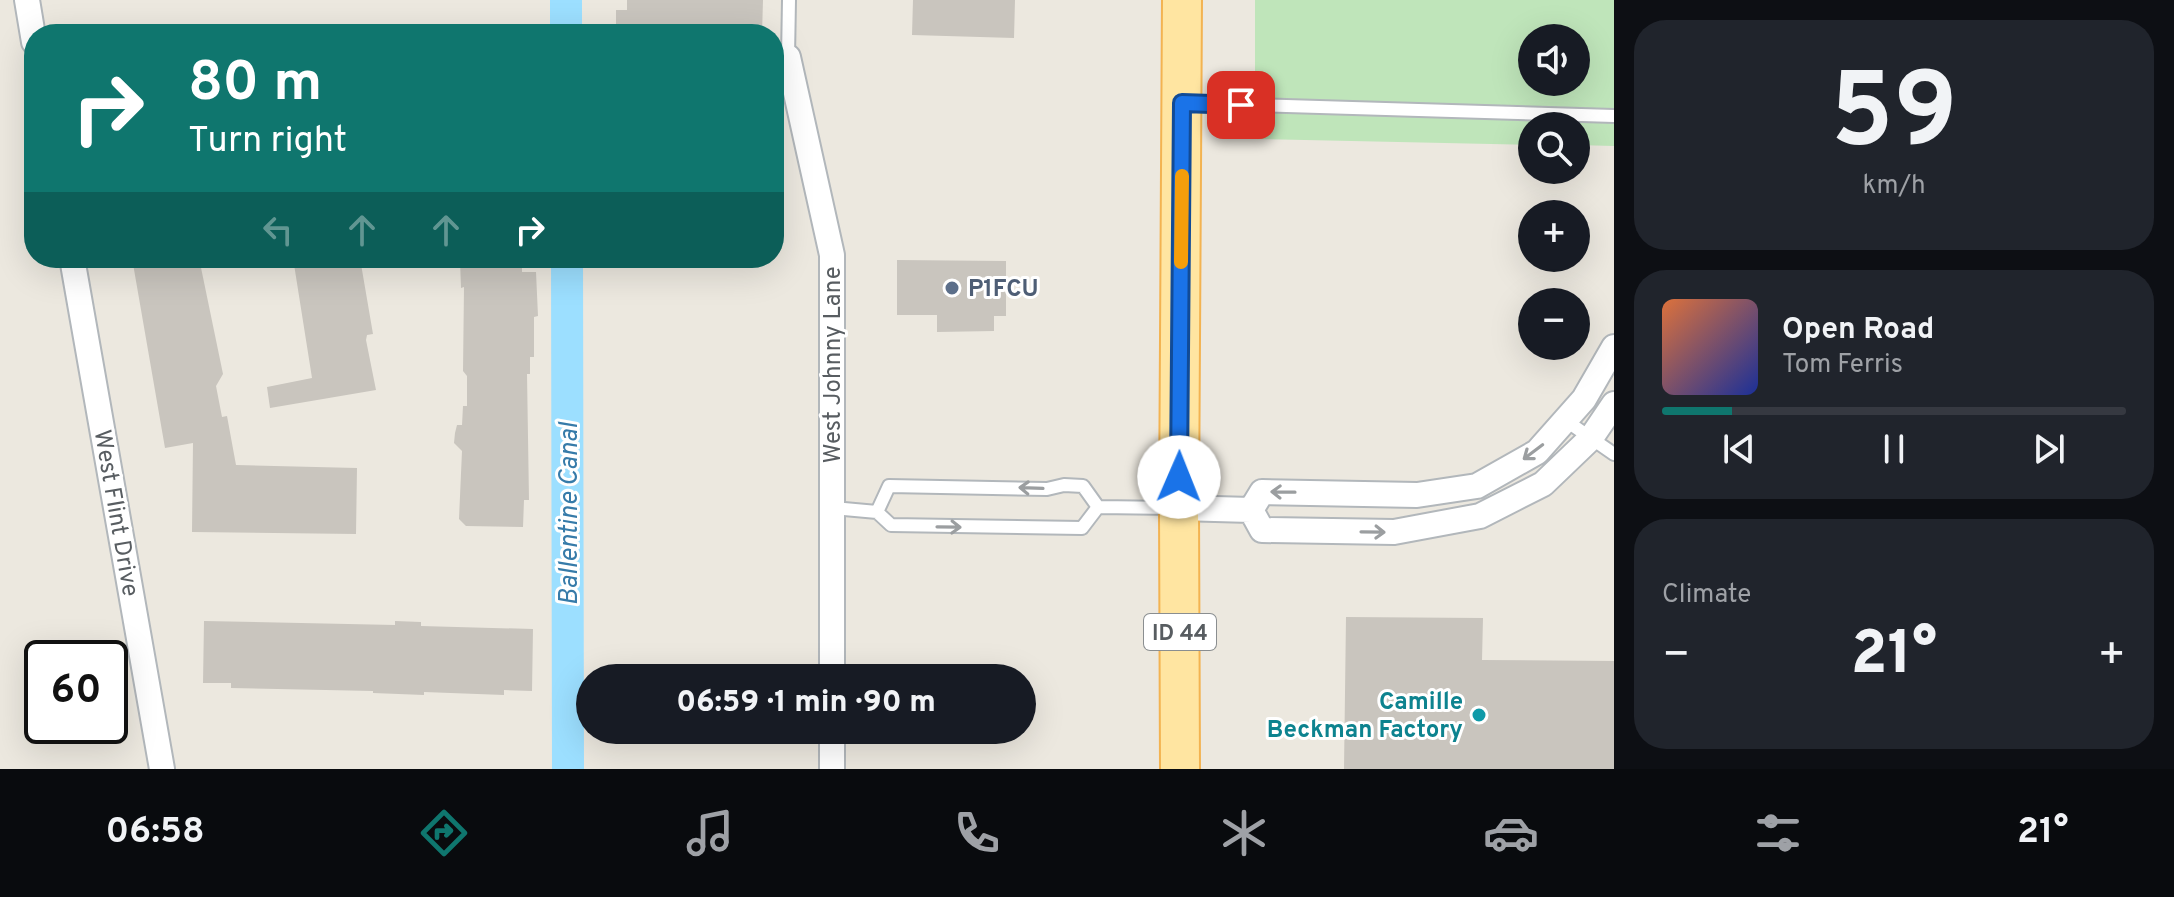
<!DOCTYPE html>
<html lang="en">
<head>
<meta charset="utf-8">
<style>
	body { margin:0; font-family:Overpass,sans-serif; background:#20242c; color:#f1f3f6; height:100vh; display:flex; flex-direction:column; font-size:30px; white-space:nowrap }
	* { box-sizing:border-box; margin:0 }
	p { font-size:26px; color:#9ea1a6 }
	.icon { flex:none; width:44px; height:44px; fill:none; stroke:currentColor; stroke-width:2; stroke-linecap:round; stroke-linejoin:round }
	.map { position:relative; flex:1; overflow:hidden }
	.details { display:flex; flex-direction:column; gap:20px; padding:20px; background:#0d0f14; width:560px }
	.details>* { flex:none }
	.top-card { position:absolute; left:24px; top:24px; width:760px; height:244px; border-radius:32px; box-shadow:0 8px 32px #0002; background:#0f766e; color:#fff; overflow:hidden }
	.controls { position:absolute; left:1518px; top:24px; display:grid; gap:16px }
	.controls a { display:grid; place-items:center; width:72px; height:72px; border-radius:50%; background:#171b24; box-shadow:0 8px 32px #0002; font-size:40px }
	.speed { position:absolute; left:24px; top:640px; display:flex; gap:16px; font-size:40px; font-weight:700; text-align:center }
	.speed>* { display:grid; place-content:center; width:104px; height:104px; border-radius:50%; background:#171b24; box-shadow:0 8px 32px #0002; line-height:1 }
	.speed .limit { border:4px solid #111; border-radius:12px; background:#fff; color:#111 }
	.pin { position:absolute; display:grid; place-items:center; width:68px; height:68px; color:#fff; margin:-34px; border-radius:16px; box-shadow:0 4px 12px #0006 }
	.me { position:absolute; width:88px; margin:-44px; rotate:1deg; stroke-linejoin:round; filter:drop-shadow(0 0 6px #0008) }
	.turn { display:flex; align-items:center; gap:28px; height:168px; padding:0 32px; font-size:36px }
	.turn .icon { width:104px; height:104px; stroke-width:2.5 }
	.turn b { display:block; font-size:56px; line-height:68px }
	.lanes { display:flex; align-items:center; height:76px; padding:0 32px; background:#0003; justify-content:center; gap:40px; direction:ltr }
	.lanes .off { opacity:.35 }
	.big { font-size:60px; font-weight:800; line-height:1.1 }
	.details .tile { flex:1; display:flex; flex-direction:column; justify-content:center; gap:12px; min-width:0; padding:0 28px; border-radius:32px; background:#20242c }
	.details .dial { align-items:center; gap:0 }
	.dial b { font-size:104px; line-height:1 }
	.song { display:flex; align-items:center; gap:24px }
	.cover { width:96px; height:96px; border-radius:12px; background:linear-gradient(135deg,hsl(20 70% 55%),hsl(230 70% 35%)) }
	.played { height:8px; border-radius:4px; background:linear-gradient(90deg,#0f766e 15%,#363941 15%) }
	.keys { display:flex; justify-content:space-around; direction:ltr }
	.heat { display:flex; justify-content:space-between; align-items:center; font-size:44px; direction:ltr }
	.trip { position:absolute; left:576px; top:664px; width:460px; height:80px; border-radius:40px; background:#171b24; box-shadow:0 8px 32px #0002; font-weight:800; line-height:80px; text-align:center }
	.menu { display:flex; height:128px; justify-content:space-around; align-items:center; background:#090b0e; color:#9ea1a6 }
	.menu .icon { width:56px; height:56px }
	.menu .current { color:#0f766e }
	.menu b { font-size:36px; color:#f1f3f6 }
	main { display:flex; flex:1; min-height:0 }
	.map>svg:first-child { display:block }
	.green { fill:#bfe5ba; fill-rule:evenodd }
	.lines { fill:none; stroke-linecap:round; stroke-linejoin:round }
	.canal { stroke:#9cdfff; stroke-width:32 }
	.building { fill:#c9c5be }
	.service-casing { stroke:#b2b7bb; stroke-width:16 }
	.minor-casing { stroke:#b2b7bb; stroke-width:28 }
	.primary-casing { stroke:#f3b351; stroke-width:42 }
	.service { stroke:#fff; stroke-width:12 }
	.minor { stroke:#fff; stroke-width:24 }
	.primary { stroke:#ffe5a1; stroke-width:38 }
	.oneway { stroke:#9b9ea0 }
	.route-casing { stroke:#114b97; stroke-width:20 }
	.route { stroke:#1a73e8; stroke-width:14 }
	.slow { stroke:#f59e0b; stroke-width:14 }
	.service-dot { fill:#5c6f8a; stroke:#fff; stroke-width:3 }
	.culture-dot { fill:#0f9aa8; stroke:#fff; stroke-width:3 }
	.labels { text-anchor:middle; stroke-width:6; stroke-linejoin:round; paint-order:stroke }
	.shield { fill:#fff; stroke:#8a8e90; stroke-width:2 }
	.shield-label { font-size:22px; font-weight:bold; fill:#585d61 }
	.service-label { font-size:24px; font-weight:bold; fill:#4e5e75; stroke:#fff; text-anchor:start }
	.street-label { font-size:24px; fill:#585d61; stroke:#fff }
	.culture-label { font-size:24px; font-weight:bold; fill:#0d838f; stroke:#fff; text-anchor:end }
	.water-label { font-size:26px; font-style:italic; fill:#367ba9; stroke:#fff }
</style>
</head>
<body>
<main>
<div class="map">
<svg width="1614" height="769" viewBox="0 0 1614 769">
	<rect width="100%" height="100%" fill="#ece8df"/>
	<path class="green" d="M1255 0H1614V146L1576 145V126H1532V145L1255 139ZM1532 38H1576V82H1532Z"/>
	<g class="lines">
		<path class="canal" d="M566 0V34
			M567 258 568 769"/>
	</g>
	<path class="building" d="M627 0H763L762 34H616V10H627Z
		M913 0H1015L1014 38 912 35Z
		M132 258H199L223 374 216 386 222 417 227 416 236 465 357 468 356 534 192 532 193 443 165 448Z
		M293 258H355L356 265 361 264 373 334 367 335 366 340 376 390 270 408 267 387 312 378Z
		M468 258H522V272H536L538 316 534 317V357H530V374H527L529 500H524L523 527 466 526 459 519 462 451 454 443 455 433 457 425H462L463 406H467V376L463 371 464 287 461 288 460 260Z
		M897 260 1006 261V316H994V331L937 332V315H897Z
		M1346 617 1483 618 1482 660 1614 661V769H1344Z
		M204 621 395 625V621L421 622V626L533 629 532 691 504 690V695L424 692V695L373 693V691L231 688V683H203Z"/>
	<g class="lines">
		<defs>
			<path id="service" d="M788 57 789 0
				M1186 103 1614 116
				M1565 420 1614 454
				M1098 507 1174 508
				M833 508 877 512 891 525 1082 528 1098 507
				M877 512 889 486 1047 489 1064 485 1083 486 1098 507"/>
			<path id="minor" d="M27 0 34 42
				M788 57 832 255V678
				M72 258 162 769
				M1179 508 1251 510
				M1251 510 1262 492 1417 495 1477 486 1537 452 1584 399 1614 347
				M1251 510 1262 530 1394 532 1480 516 1543 484 1591 438 1614 404
				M832 730V769"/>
			<path id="primary" d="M1180 769 1179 508 1182 0"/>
		</defs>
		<use href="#service" class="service-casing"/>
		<use href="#minor" class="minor-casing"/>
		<use href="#primary" class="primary-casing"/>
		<use href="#service" class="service"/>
		<use href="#minor" class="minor"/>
		<use href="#primary" class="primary"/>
	</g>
	<defs><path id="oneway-shaft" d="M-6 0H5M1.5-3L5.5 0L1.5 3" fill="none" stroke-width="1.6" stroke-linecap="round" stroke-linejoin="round" transform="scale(2)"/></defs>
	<g class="oneway">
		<use href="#oneway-shaft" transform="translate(1533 452) rotate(143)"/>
		<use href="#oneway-shaft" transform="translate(1031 488) rotate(-178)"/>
		<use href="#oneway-shaft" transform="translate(1283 492) rotate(-179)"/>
		<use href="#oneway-shaft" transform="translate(949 527) rotate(1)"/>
		<use href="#oneway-shaft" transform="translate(1373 532) rotate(1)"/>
	</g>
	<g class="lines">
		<defs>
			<path id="route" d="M1179 477 1182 103 1241 105"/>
		</defs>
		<use href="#route" class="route-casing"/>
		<use href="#route" class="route"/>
		<path class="slow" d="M1181 262 1182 176"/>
	</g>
	<circle class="service-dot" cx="952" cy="288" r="8"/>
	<circle class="culture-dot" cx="1479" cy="715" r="8"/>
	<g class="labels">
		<rect class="shield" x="1144" y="614" width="72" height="36" rx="6"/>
		<g class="shield-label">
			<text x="1180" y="640">ID 44</text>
		</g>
		<g class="service-label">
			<text x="968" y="296">P1FCU</text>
		</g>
		<g class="street-label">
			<text transform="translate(832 365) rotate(-90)" y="8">West Johnny Lane</text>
			<text transform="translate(117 513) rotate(80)" y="8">West Flint Drive</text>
		</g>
		<g class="culture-label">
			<text x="1463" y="709">Camille<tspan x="1463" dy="28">Beckman Factory</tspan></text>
		</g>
		<g class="water-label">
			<text transform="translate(568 514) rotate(-90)" y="9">Ballentine Canal</text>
		</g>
	</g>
</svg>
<div class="controls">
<a><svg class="icon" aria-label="sound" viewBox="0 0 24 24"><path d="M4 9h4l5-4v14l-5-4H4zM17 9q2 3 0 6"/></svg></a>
<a><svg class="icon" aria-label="search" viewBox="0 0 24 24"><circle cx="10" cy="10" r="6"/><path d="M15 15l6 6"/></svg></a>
<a>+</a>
<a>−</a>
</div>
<div class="speed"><div class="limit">60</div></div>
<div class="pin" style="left:1241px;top:105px;background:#d93025"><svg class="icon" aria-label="arrive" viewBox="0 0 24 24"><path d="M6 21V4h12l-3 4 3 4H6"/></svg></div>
<svg class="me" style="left:1179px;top:477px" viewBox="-20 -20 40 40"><circle r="19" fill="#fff"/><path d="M0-13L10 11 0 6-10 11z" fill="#1a73e8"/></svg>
<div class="trip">06:59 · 1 min · 90 m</div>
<div class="top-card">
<div class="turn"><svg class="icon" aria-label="right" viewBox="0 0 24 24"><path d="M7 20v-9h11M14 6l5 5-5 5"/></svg><div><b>80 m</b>Turn right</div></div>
<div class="lanes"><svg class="icon off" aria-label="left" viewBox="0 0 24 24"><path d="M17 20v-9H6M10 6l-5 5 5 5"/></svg><svg class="icon off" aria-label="ahead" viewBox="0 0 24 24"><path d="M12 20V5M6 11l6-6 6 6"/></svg><svg class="icon off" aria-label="ahead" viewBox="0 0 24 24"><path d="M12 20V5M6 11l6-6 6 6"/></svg><svg class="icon" aria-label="right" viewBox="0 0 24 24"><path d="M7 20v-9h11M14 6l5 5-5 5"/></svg></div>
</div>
</div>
<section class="details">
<div class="tile dial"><b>59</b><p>km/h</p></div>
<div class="tile">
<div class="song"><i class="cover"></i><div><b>Open Road</b><p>Tom Ferris</p></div></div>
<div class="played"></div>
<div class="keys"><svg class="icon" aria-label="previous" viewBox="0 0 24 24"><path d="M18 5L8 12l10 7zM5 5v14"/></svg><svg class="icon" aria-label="pause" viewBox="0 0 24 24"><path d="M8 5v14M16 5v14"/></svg><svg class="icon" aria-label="next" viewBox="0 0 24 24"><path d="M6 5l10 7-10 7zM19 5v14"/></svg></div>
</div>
<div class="tile"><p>Climate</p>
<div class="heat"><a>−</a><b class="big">21°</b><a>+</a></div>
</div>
</section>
</main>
<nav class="menu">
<b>06:58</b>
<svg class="icon current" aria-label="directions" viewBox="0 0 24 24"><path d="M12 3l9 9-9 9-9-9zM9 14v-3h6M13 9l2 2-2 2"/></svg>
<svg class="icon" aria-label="music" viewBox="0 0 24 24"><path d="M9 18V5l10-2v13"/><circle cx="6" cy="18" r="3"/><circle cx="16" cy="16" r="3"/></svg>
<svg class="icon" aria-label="phone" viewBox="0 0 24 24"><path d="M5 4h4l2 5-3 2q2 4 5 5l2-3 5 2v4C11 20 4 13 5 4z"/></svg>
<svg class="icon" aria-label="climate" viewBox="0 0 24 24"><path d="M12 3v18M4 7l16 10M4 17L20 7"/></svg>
<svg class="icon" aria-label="car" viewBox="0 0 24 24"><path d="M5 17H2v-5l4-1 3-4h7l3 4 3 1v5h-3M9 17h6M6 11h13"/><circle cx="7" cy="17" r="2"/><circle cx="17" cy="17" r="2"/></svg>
<svg class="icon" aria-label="filters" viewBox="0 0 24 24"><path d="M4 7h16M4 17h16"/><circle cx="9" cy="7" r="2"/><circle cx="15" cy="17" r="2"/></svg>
<b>21°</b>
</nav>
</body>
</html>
